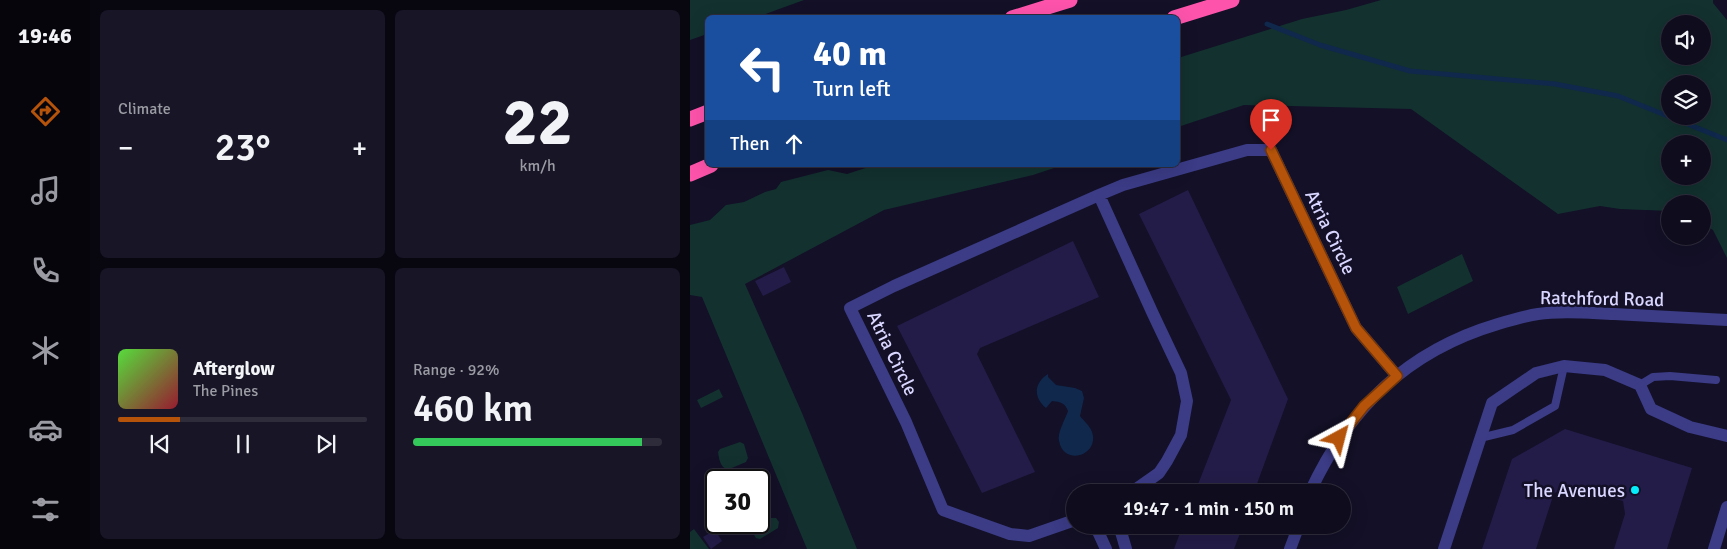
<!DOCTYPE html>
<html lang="en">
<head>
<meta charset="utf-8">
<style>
	body { margin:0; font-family:Signika,sans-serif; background:#171526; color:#f1f3f6; height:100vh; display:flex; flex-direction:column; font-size:19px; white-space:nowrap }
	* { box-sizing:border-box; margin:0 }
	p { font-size:16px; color:#9b9ba4 }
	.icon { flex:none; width:28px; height:28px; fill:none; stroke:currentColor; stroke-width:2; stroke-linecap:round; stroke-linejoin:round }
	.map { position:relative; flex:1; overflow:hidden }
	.panel { display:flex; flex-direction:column; gap:10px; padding:10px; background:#080710; width:600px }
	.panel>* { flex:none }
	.banner { position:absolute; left:15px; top:15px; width:475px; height:152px; border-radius:8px; box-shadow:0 5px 20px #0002,0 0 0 1px #2e2c3b; background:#1a4fa0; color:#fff; overflow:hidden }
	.buttons { position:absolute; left:971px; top:15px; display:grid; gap:10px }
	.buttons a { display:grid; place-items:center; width:50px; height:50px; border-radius:50%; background:#0e0c1d; box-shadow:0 5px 20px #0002,0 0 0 1px #2e2c3b; font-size:25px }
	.speed { position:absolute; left:15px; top:469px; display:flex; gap:10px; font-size:25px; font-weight:700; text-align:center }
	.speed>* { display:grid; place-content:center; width:65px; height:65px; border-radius:50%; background:#0e0c1d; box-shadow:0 5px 20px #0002,0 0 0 1px #2e2c3b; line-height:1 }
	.speed .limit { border:2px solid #111; border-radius:8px; background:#fff; color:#111 }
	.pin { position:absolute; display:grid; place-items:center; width:42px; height:42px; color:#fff; margin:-51px -21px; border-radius:50% 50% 50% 0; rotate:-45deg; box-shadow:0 0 5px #0007 }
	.pin .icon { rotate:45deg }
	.me { position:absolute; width:55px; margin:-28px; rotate:38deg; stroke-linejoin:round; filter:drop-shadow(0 0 4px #0008) }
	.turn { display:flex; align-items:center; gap:18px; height:105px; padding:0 25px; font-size:22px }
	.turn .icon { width:65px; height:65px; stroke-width:2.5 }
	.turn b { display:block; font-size:35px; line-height:42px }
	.then { display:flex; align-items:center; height:48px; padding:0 25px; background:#0003; gap:10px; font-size:19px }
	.big { font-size:38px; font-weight:600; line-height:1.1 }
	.panel .widget { flex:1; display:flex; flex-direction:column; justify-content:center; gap:8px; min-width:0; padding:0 18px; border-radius:8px; background:#171526 }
	.panel .dial { align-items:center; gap:0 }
	.dial b { font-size:65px; line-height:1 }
	.song { display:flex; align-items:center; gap:15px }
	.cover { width:60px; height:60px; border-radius:8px; background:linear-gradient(135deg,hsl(110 70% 55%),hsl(350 70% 35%)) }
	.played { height:5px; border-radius:2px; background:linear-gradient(90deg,#b45309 25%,#2e2c3b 25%) }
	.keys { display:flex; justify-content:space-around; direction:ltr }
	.heat { display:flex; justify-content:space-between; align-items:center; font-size:28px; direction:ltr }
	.charge { height:8px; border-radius:4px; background:linear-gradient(90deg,#34c759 92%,#2e2c3b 0) }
	.panel .tiles { flex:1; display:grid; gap:10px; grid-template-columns:repeat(2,1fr) }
	.trip { position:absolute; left:376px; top:484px; width:285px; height:50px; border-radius:25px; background:#0e0c1d; box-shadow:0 5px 20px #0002,0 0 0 1px #2e2c3b; font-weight:600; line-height:50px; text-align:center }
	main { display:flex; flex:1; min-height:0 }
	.tab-bar { display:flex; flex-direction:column; width:90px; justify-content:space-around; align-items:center; background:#06050c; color:#9b9ba4 }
	.tab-bar .icon { width:35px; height:35px }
	.tab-bar .active { color:#b45309 }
	.tab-bar b { font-size:22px; color:#f1f3f6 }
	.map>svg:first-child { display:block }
	.green { fill:#13312f; fill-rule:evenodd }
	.water { fill:#0f284c }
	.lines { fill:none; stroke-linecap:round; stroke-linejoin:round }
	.stream { stroke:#0f284c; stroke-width:5 }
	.building { fill:#231c48 }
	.service { stroke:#3b3b86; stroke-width:8 }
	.minor { stroke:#3b3b86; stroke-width:12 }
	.motorway { stroke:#fd53ab; stroke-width:15 }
	.route-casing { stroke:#753606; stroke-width:12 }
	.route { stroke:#b45309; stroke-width:9 }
	.poi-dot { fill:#05edfc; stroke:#131027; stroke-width:2 }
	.labels { text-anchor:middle; stroke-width:5; stroke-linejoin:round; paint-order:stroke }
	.street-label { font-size:19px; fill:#d9d6ff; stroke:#131027 }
	.poi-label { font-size:19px; fill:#d9d6ff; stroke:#131027; text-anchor:end }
</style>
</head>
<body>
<main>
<nav class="tab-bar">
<b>19:46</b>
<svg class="icon active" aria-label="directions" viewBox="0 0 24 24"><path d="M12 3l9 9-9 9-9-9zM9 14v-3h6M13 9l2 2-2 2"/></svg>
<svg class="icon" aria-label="music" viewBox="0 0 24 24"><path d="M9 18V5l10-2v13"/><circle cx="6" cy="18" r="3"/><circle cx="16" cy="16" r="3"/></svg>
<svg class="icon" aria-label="phone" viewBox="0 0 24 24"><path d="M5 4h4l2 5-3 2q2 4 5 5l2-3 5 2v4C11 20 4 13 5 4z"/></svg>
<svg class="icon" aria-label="climate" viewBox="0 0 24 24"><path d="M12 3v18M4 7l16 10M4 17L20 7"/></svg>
<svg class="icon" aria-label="car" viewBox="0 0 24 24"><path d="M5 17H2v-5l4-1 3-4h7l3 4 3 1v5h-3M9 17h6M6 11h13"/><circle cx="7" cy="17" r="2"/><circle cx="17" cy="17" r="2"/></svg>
<svg class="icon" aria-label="filters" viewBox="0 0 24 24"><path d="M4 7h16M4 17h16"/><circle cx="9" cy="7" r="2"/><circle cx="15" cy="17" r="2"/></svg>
</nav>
<section class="panel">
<div class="tiles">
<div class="widget"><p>Climate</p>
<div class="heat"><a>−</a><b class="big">23°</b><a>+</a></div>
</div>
<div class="widget dial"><b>22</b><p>km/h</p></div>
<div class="widget">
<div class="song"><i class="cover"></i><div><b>Afterglow</b><p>The Pines</p></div></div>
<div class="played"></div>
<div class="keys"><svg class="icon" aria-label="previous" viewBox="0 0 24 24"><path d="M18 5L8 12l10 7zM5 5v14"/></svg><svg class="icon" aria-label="pause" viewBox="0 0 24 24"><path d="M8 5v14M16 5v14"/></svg><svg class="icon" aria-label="next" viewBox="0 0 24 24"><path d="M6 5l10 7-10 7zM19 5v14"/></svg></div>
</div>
<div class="widget"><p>Range · 92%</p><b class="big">460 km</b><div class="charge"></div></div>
</div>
</section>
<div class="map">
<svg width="1037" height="549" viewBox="0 0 1037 549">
	<rect width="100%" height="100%" fill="#131027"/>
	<path class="green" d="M0 0H114L67 17 18 18 17 34 0 40Z
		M691 0H1023V3L1037 20V258L1023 230 1013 224 1012 204H980V211L930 209 910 206 868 214 721 109 554 105 488 127V58L612 19 656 10ZM980 24H1012V56H980ZM980 84H1012V116H980ZM980 144H1012V176H980Z
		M185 165H373L343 175 194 210 55 284 112 413 167 549H117L12 297 0 295V225L20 220 36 205 54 202 75 192 86 189 91 182 138 170 157 174Z
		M772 254 783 281 718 314 707 287Z
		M29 389 33 397 11 408 7 400Z
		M50 442 54 444 58 458 56 462 37 470C30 466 29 459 28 452L30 449Z
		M81 518H86L89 522 88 528 70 539 66 538 61 530 63 526Z
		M4 529 19 549H0V532Z"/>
	<path class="water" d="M358 374V377L366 385 385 388 392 391 394 398 390 416C394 421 400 426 402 432 410 455 374 467 369 441 367 433 375 420 378 411 375 403 371 402 362 401L356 408C343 397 344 383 358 374Z"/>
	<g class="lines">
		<path class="stream" d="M577 24 630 45 720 71 865 84 928 96 1037 140"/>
	</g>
	<path class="building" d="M498 190 598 399 564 492H505L541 400 449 214Z
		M383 241 409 297 290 348 287 354 345 472 292 493 207 326Z
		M94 267 101 282 73 296 65 281Z
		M875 429 1002 468 977 549H924L935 514 933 501 883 487 864 493 846 549H792L822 459Z
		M493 525H553L544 549H484Z
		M25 530 32 541 21 549 13 537Z"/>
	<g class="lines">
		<path class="service" d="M950 385 963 377 980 376 1026 380
			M790 438 823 430 865 406 874 366"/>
		<path class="minor" d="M409 195 433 185 557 150H581L666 328 707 376
			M620 492C659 408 717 351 808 324 821 320 835 316 848 314 873 310 899 313 924 314 961 316 999 318 1037 320
			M385 520 339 536 320 534 253 510 216 422 160 308 204 286 409 195 463 314 491 373 497 401 491 435 477 461 469 473 442 492
			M405 525 416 549
			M429 525 436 549
			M600 549 609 525
			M754 549 802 403 846 373 874 366 915 370 950 385 961 409 1000 427 1037 436
			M1024 549 1037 507"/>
		<path class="motorway" d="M322 18 380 0
			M484 18 542 0
			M0 119 18 112
			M0 174 21 165"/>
	</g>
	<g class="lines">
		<defs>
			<path id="route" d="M581 150 666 328 707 376 674 406 649 438"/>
		</defs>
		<use href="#route" class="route-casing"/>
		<use href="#route" class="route"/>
	</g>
	<circle class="poi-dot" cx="945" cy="490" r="5"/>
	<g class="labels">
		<g class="street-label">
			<text transform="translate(641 232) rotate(64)" y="7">Atria Circle</text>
			<text transform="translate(912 298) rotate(1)" y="7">Ratchford Road</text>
			<text transform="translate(203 353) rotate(64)" y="7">Atria Circle</text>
		</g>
		<g class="poi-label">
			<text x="935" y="497">The Avenues</text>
		</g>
	</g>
</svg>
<div class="buttons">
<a><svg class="icon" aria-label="sound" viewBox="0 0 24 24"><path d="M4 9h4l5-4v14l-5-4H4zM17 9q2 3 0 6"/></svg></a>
<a><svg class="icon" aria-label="layers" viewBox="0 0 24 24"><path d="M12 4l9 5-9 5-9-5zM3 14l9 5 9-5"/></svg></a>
<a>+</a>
<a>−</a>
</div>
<div class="speed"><div class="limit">30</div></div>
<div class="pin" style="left:581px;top:150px;background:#d93025"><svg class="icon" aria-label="arrive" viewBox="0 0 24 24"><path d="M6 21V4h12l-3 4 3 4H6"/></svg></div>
<svg class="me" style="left:649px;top:438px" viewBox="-20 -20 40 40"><path d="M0-17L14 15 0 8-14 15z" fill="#b45309" stroke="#fff" stroke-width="4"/></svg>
<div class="trip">19:47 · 1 min · 150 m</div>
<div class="banner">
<div class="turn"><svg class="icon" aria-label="left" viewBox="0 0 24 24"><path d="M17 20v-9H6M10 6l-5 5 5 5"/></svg><div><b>40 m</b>Turn left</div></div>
<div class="then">Then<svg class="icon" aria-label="ahead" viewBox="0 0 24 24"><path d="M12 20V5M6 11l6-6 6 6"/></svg></div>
</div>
</div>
</main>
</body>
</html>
